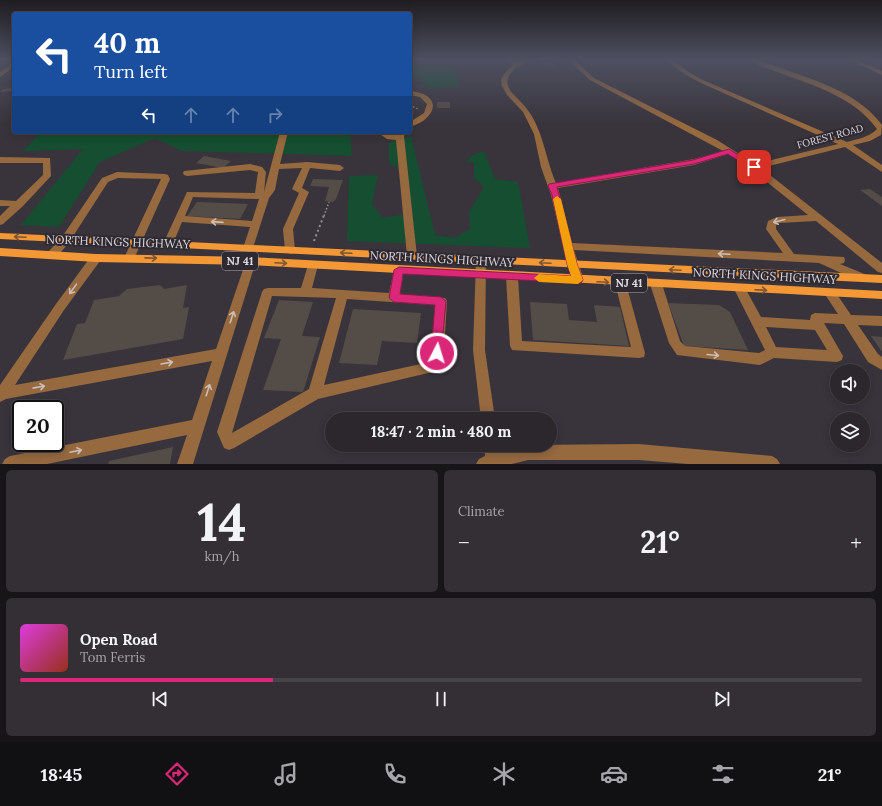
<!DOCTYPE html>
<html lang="en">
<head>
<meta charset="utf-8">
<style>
	body { margin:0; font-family:Lora,serif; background:#332f35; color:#f1f3f6; height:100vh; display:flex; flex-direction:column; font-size:15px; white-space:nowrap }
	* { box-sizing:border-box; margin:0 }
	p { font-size:13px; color:#a6a5aa }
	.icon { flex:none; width:22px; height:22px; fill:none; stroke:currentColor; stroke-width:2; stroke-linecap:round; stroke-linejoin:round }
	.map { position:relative; height:464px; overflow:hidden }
	.details { display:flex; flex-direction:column; gap:6px; padding:6px; background:#181519; flex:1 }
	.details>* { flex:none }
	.banner { position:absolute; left:12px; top:12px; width:400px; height:122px; border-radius:4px; box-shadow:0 2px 10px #0003,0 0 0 1px #474449; background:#1a4fa0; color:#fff; overflow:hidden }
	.tools { position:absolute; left:830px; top:364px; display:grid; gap:8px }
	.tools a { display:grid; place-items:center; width:40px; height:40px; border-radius:50%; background:#2b272d; box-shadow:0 2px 10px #0003,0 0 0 1px #474449; font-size:20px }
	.speed { position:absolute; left:12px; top:400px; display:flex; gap:8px; font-size:20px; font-weight:700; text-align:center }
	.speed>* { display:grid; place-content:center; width:52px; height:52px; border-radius:50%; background:#2b272d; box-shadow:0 2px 10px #0003,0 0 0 1px #474449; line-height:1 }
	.speed .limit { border:2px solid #111; border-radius:6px; background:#fff; color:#111 }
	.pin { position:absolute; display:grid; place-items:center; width:34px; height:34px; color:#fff; margin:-17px; border-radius:8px; box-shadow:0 2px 6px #0006 }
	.me { position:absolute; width:44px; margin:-22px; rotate:5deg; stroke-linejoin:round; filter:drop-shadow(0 0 3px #0008) }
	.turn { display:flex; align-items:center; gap:14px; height:84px; padding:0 16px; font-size:18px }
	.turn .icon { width:52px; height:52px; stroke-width:2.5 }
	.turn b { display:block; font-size:28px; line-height:34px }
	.lanes { display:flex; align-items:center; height:38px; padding:0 16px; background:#0003; justify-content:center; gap:20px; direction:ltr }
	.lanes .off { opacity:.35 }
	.big { font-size:30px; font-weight:700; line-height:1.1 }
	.details .card { flex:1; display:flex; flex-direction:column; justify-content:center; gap:6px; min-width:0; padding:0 14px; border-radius:6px; background:#332f35 }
	.details .dial { align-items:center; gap:0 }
	.dial b { font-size:52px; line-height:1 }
	.song { display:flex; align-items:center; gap:12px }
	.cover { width:48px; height:48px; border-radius:6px; background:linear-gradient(135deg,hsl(300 70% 55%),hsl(10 70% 35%)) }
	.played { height:4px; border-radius:2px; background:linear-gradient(90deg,#db2777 30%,#474449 30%) }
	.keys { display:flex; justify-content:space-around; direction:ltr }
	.heat { display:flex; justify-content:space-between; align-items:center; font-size:22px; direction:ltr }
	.details .tiles { flex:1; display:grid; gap:6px; grid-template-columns:1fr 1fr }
	.card:last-child { grid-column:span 2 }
	.trip { position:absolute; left:325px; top:412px; width:232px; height:40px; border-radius:20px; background:#2b272d; box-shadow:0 2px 10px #0003,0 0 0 1px #474449; font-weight:700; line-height:40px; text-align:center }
	.dock { display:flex; height:64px; justify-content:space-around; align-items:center; background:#111012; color:#a6a5aa }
	.dock .icon { width:28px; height:28px }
	.dock .active { color:#db2777 }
	.dock b { font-size:18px; color:#f1f3f6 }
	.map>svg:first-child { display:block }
	.green { fill:#154e31 }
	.building { fill:#544c46 }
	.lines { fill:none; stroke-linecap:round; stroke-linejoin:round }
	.path-far1 { stroke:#928d94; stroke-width:1.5; stroke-dasharray:1.5 2; stroke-linecap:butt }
	.path { stroke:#928d94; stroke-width:2; stroke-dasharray:2 3; stroke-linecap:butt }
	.minor { fill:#96693f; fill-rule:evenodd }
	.major { fill:#f49835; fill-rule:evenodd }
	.oneway { stroke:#cbbdb6 }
	.oneway2 { stroke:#7e5633 }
	.route { fill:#db2777; stroke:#8e194d }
	.slow { fill:#f59e0b }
	.labels { text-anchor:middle; stroke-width:4; stroke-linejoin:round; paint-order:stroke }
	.far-street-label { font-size:10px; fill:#ddd9de; stroke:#2f2a32 }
	.shield { fill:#2f2a32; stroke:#a9a4aa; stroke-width:1 }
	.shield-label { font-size:11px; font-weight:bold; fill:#ddd9de }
	.street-label { font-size:12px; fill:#ddd9de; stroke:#2f2a32 }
</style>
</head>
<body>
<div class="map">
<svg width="882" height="464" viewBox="0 0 882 464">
	<rect width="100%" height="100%" fill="#39343c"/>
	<path class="green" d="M410 63 454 67 459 86 430 88 420 78H410Z
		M41 132 109 134 110 132H350L352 156 182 151 155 138 100 162 59 227 21 225 83 149 23 151Z
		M411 136 435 235 455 238 470 229 469 212 484 187 474 178V162H465L473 155 484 151 495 179 518 182 530 248 347 241 349 176 378 175 372 204 383 218 412 213 407 173 389 163V143Z"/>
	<path class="building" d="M543 61 558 64 556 67 540 64Z
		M14 84V91L0 92 3 89 10 88Z
		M437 102H450V108H437Z
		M204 156 231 161 223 168 196 163Z
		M313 179 343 180 336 199 333 202 325 201 329 187 310 186Z
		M870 189 882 197V206L860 190Z
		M197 202 248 204 240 219 187 216Z
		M160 285 164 289 187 285 183 308 189 307 183 339 63 360 77 324 85 323 94 300 119 296 127 289Z
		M279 300 313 302 302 336 320 337 303 392 263 390 281 339 264 338Z
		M530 302 567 304 569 320 597 322 594 305 620 307 629 346 533 340Z
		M668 303 719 305 730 312 748 350 684 346Z
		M353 309 421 313 417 343 382 341 377 365 339 363Z
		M871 336 882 337V352Z
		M173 447 170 464H108L109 461Z"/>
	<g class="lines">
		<path class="path-far1" d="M410 105 418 109
			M324 216 329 202"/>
		<path class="path" d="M314 241 324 215"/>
		<path class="minor" d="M499 59 517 61 522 59H530C523 65 510 69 508 79 505 88 515 96 521 102 543 124 544 155 556 183L694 159 723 151 590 80 567 59H573L594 78 717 140 755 164 838 144 701 83 686 75 664 59H671L690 73 705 81 847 142C857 139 870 137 877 129 854 97 815 86 780 73 770 69 757 66 749 59H757C799 77 853 86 882 125L881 135 870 141 853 145 882 165V172L845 147 761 168 882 263V273L878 272 816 221 779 223 776 225V229L794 254 844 257 845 260 844 263 840 264 867 275 869 278 867 281H859L819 263 574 250 584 280 582 283H574L567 264 551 195 541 167 534 134 523 112 507 95 502 86 501 80 504 74 514 64ZM728 154 751 169 808 215 777 217 768 221 766 229 783 253 572 243 558 188 694 165Z
			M848 59H856L882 71V75Z
			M14 62V67L0 77V72Z
			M410 91C444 94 437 119 410 127V122L424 113 427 104 420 97 410 95Z
			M280 132H288L280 164 307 162 340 165 344 168 340 171 310 168 302 188 309 192 293 229 295 250 294 253 290 254 285 250 283 229 299 193 292 189 302 168 279 169 275 190 269 198 252 251 248 252 243 248 250 227 182 222 172 246H164L163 244 187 192 255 193 258 172 250 170 187 176 184 175 183 173 184 171 250 164 262 167 266 172 264 192ZM193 197 258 199H259L252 221 185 216Z
			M377 132H387L396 135 398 132H406L404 136 417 256 416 259H408L407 256 396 140 387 139Z
			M0 157 50 158 51 176 23 206 3 224 0 225V216L10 206H0V200L16 201 43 175V163H0Z
			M117 172 165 174 168 175 170 179 133 261H125L124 258 161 179 118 178 108 182 70 241 57 257H49L48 254 49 251 62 237 102 178Z
			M96 254 100 255 101 258 100 261 64 310 15 385 216 349 246 261 247 258H255L256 261 193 464H177L187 435 47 464H2L5 459 10 456 192 420 212 361 6 399 0 402V385L56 304 92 255Z
			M481 256 485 257 486 260 485 350 495 419H481L473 350 476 260 477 257Z
			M313 261 317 262 318 265 312 288 389 293 394 270 395 267H403L404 270 400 294 445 298 447 301 443 366 441 370 318 399 234 448 229 450 224 448 217 432 262 292 264 289 268 288H301L308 265 309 262ZM272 296 336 298 309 389 232 433ZM347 299 435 305 430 362 324 385Z
			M512 273 516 274 518 277 522 341 631 347 615 283 617 280H625L645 353 644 357 639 358 512 350 510 346 506 277 508 274Z
			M656 280 660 281 662 284 680 341 685 346 759 353 765 350 734 289 736 286 740 285 744 286 761 317 810 320 811 315 815 313 838 314 824 293 826 290 830 289 834 290 851 315 882 316V326L858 325 878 354 882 357V370L868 362 844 324 824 323 843 356 842 360 837 362 774 358 760 365 677 355 669 343 650 284 652 281ZM766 327 815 330 827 350 776 347Z
			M639 444 772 456 777 459 780 464H688L639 460H528L512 464H476L479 459 485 456 484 445H498L499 452 526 445Z"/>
		<path class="major" d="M0 233 882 275V283L0 239Z
			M0 248 96 254 251 257 882 291V299L251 265 96 262 0 256Z"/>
	</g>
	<defs><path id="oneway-shaft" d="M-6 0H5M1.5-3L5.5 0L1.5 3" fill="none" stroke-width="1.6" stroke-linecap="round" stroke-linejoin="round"/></defs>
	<g class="oneway">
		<use href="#oneway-shaft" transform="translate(779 221) rotate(166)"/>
		<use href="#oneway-shaft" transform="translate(217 222) rotate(-176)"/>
		<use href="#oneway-shaft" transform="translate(724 254) rotate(-177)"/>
		<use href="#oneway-shaft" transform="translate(73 289) rotate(126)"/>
		<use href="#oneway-shaft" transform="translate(232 317) rotate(-72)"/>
		<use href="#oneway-shaft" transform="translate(713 355) rotate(5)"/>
		<use href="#oneway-shaft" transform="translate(167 363) rotate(-10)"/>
		<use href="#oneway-shaft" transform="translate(39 387) rotate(-11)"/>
		<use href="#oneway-shaft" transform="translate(208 390) rotate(-72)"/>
		<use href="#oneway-shaft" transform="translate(76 451) rotate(-12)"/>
	</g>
	<g class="oneway2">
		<use href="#oneway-shaft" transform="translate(20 237) rotate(-177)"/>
		<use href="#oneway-shaft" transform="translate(346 253) rotate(-177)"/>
		<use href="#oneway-shaft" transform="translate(151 258) rotate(1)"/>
		<use href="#oneway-shaft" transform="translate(281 263) rotate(3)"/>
		<use href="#oneway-shaft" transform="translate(545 263) rotate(-177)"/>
		<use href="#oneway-shaft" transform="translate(675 270) rotate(-177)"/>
		<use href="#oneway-shaft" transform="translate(603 282) rotate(3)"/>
		<use href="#oneway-shaft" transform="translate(761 290) rotate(3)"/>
	</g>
	<linearGradient id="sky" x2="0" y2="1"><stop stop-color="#1f1d21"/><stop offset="0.48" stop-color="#4e5061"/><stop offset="1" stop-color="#4e5061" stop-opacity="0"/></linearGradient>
	<rect width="882" height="124" fill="url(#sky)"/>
	<path class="route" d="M729 149 758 167 751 169 728 154 694 164 557 187 577 264 583 280 581 283 403 274 400 294 441 297 446 301 441 356 437 358 433 356 431 353 435 305 394 302 389 298 394 270 399 267 571 276 567 264 552 195 548 186 549 184 693 160Z"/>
	<path class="slow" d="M557 196 561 199 577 264 583 280 578 284 539 282 534 278 539 274 571 276 567 264 553 199Z"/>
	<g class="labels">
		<g class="far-street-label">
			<text transform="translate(830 136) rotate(-15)" y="4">FOREST ROAD</text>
		</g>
		<g class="shield">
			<rect x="222" y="252" width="36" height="18" rx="3"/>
			<rect x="611" y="274" width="36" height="18" rx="3"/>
		</g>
		<g class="shield-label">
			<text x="240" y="265">NJ 41</text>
			<text x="629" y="287">NJ 41</text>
		</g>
		<g class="street-label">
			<text transform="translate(118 242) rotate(2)" y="4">NORTH KINGS HIGHWAY</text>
			<text transform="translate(442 259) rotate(3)" y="4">NORTH KINGS HIGHWAY</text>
			<text transform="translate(765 276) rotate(3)" y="4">NORTH KINGS HIGHWAY</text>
		</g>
	</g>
</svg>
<div class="tools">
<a><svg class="icon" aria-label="sound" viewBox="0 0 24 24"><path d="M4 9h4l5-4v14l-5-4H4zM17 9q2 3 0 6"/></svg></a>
<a><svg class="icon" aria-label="layers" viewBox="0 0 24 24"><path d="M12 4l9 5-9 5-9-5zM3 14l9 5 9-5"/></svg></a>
</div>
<div class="speed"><div class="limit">20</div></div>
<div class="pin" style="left:754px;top:167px;background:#d93025"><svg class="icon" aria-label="arrive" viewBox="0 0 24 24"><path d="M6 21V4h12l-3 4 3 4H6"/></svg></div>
<svg class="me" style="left:437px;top:353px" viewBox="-20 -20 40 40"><circle r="17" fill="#db2777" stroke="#fff" stroke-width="3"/><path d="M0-11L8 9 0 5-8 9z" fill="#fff"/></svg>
<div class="trip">18:47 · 2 min · 480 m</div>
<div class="banner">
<div class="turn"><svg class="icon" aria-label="left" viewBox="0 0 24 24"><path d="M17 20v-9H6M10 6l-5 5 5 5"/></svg><div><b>40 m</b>Turn left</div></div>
<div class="lanes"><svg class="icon" aria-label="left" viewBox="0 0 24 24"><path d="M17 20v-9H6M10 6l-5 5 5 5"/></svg><svg class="icon off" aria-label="ahead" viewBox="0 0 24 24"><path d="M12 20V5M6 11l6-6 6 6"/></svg><svg class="icon off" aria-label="ahead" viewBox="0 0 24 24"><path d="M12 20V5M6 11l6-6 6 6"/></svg><svg class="icon off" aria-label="right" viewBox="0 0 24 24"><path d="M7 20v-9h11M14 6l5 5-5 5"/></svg></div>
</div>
</div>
<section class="details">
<div class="tiles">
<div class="card dial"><b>14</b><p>km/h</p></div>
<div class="card"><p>Climate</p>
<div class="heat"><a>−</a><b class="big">21°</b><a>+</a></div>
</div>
<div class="card">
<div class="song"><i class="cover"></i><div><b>Open Road</b><p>Tom Ferris</p></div></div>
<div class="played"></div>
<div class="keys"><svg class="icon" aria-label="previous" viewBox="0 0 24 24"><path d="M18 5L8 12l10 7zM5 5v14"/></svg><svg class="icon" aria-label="pause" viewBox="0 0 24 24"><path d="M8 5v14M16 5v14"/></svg><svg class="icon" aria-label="next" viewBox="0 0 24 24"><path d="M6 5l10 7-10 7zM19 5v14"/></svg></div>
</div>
</div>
</section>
<nav class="dock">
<b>18:45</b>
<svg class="icon active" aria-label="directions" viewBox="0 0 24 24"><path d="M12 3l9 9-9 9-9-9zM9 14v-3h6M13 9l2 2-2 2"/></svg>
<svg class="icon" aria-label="music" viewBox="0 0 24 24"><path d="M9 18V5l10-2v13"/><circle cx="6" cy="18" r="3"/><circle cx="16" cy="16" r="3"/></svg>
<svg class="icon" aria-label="phone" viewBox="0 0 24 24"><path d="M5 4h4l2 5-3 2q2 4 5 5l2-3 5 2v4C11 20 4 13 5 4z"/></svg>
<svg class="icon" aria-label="climate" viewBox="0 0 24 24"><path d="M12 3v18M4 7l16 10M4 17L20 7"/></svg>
<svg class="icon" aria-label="car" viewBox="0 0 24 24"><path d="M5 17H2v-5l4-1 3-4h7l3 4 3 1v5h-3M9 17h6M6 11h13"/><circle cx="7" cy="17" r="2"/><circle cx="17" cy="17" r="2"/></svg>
<svg class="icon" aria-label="filters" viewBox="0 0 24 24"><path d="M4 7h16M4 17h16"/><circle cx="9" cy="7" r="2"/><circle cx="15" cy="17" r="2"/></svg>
<b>21°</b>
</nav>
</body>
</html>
